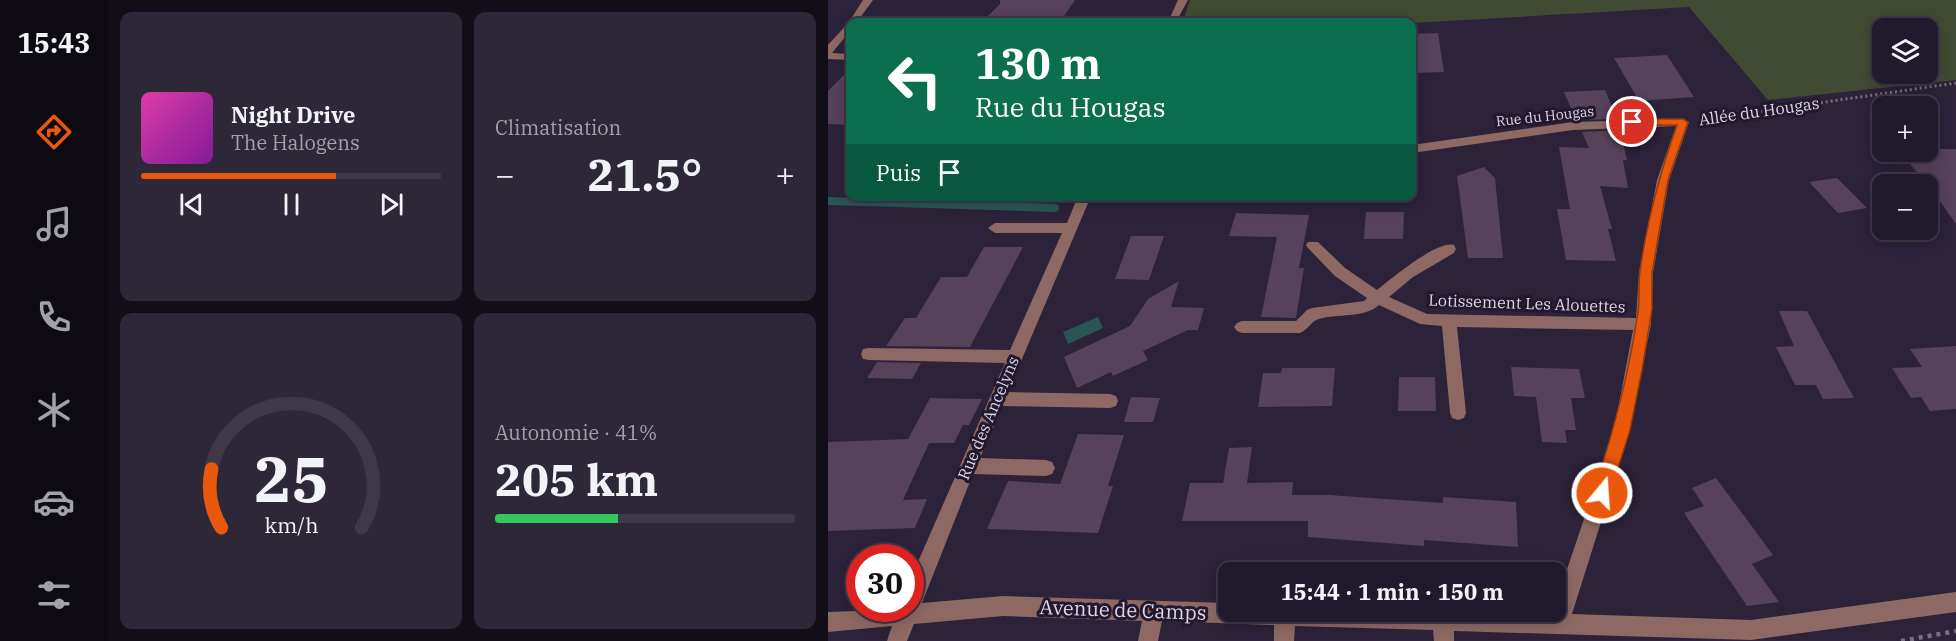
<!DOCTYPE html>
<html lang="fr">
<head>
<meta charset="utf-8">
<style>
	body { margin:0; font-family:"IBM Plex Serif",serif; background:#2d2738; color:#f1f3f6; height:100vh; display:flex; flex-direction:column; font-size:22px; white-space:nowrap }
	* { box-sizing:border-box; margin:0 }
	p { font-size:20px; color:#a2a1a9 }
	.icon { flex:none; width:33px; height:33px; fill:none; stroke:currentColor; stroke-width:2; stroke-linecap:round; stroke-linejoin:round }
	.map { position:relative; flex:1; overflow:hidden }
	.panel { display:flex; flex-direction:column; gap:12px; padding:12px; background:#120e18; width:720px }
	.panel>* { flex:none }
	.guide { position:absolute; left:18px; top:18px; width:570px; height:183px; border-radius:12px; box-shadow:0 3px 15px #0003,0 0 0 2px #3e3848; background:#0b6e4f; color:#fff; overflow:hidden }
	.buttons { position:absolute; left:1044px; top:18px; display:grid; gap:12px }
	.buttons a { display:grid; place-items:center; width:66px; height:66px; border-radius:12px; background:#211a2c; box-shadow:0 3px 15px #0003,0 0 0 2px #3e3848; font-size:30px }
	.speed { position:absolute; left:18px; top:544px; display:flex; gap:12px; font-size:30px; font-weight:700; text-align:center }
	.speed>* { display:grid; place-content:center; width:78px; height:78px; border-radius:50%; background:#211a2c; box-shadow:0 3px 15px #0003,0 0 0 2px #3e3848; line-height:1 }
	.speed .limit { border:9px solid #d22; background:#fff; color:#111 }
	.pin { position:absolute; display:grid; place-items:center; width:51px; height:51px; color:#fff; margin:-26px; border:3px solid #fff; border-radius:50%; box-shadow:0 2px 6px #0007 }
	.me { position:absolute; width:66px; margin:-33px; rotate:18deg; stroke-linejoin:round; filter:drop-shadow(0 0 4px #0008) }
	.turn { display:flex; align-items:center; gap:21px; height:126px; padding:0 30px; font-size:27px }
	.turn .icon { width:78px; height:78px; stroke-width:2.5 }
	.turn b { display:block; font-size:42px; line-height:51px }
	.then { display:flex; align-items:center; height:57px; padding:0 30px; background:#0003; gap:12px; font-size:22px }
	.big { font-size:45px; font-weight:700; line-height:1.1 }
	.panel .widget { flex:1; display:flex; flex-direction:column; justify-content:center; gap:9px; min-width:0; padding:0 21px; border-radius:12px; background:#2d2738 }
	.panel .dial { align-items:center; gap:0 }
	.dial svg { height:156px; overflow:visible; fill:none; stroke:#3e3848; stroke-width:7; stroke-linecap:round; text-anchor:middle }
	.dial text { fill:#f1f3f6; stroke:none }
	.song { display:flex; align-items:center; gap:18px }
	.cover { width:72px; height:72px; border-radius:9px; background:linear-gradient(135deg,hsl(320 70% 55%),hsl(290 70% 35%)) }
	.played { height:6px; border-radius:3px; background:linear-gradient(90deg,#ea580c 65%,#3e3848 65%) }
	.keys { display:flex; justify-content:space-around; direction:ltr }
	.heat { display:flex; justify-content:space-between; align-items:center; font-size:33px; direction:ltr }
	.charge { height:9px; border-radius:4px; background:linear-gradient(90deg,#34c759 41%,#3e3848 0) }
	.panel .tiles { flex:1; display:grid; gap:12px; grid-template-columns:repeat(2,1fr) }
	.trip { position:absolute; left:390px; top:562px; width:348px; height:60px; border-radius:12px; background:#211a2c; box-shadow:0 3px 15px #0003,0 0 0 2px #3e3848; font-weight:700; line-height:60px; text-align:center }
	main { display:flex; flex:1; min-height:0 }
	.menu { display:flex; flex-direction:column; width:108px; justify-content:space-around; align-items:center; background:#0d0a12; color:#a2a1a9 }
	.menu .icon { width:42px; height:42px }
	.menu .on { color:#ea580c }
	.menu b { font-size:27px; color:#f1f3f6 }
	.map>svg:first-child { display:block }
	.green { fill:#414b33; fill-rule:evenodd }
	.water { fill:#2a5555 }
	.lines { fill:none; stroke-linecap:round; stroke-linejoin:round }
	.stream { stroke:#2a5555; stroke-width:8 }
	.building { fill:#56425b }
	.path-far1 { stroke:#786f84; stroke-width:3; stroke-dasharray:2 3; stroke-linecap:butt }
	.path { stroke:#786f84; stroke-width:4.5; stroke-dasharray:4 5; stroke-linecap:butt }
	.minor { fill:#8e6964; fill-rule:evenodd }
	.route { fill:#ea580c; stroke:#983908; stroke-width:1.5 }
	.labels { text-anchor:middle; stroke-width:6; stroke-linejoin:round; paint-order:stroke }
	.far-street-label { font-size:14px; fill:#dcd6e6; stroke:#23192f }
	.street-label { font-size:16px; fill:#dcd6e6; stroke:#23192f }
	.near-street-label { font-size:20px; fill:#dcd6e6; stroke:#23192f }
</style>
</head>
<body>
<main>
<nav class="menu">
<b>15:43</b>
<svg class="icon on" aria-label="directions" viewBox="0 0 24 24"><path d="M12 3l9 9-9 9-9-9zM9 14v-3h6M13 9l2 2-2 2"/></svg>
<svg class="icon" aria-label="music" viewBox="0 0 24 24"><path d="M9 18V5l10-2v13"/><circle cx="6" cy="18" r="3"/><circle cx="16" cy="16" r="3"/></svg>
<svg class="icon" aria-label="phone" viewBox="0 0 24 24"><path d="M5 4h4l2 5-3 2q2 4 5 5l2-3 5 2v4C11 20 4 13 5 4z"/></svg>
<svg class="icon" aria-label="climate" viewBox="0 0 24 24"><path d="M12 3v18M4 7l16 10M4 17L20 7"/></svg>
<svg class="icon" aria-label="car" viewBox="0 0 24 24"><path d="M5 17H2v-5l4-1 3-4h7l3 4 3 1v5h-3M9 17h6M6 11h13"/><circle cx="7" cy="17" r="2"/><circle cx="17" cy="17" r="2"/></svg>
<svg class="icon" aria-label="filters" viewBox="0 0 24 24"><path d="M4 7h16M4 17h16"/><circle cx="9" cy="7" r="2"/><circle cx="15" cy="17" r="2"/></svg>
</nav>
<section class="panel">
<div class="tiles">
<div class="widget">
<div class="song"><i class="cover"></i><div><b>Night Drive</b><p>The Halogens</p></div></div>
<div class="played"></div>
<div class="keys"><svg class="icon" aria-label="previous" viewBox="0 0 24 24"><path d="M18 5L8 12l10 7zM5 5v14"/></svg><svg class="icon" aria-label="pause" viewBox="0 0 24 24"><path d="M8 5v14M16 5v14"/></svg><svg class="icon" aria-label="next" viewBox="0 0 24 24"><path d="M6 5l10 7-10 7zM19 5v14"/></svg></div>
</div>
<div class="widget"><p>Climatisation</p>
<div class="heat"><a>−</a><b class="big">21.5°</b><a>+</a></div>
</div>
<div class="widget dial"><svg viewBox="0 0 100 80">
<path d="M14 69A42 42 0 1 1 86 69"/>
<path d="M14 69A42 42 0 0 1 9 39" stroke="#ea580c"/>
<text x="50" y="56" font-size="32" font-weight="700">25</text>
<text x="50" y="72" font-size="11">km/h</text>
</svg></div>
<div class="widget"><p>Autonomie · 41%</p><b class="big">205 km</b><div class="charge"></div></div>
</div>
</section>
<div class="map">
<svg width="1128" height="641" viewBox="0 0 1128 641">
	<rect width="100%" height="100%" fill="#2c223a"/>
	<path class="green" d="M362 0H1128V80L940 100 861 7 584 23 355 22ZM1054 28H1100V74H1054Z"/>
	<path class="water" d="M270 317 275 328 240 344 235 332Z"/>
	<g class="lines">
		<path class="stream" d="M0 201 227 208"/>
	</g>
	<path class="building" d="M172 0H247L232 22H154L172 4Z
		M610 33 616 72 584 73V34Z
		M839 55 866 97 811 101 786 58Z
		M22 69V125L0 124V91Z
		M777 90 789 119 748 120 736 92Z
		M792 130 799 160H795L800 188 772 186 784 229H780L788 261 738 260 729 209H742L731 147 761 148 754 132Z
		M1100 149H1128V224L1100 184 1071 152Z
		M656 167 667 178 675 258H640L629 176Z
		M1009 178 1039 208 1010 213 981 182Z
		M538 212H576L575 239H536Z
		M408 213 481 215 471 268H476L468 318 433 317 449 237 401 236Z
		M303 236H336L321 280 287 279Z
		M156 247H195L142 347 58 346 77 318H88L113 277H139Z
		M351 281 343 307 376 308 370 330H360L315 351 320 360 285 376 283 372 249 388 236 357 302 326 320 299Z
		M951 311H979L1026 398 995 399 988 385H967L948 347 966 346Z
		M1128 346V409L1102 411 1093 397 1083 398 1064 368 1094 367 1082 349Z
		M49 362 93 363 84 379 39 378Z
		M683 367 751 369 757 398H743L748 430H737L739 443 714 442 708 397 686 396Z
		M454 368H507L504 406 430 407 435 373H453Z
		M571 377H607L608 411H570Z
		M303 397 332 398 325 422H296Z
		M102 398 154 399 141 425H135L126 443H101L75 500 99 499 87 528 0 531V442L80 439Z
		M250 434 296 435 280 486H285L270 533 159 529 180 481 232 484Z
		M424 447 419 483 465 482 464 495H501L615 503V497L688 502 690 547 596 540V546L480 537V521H354L362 483H395L401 448Z
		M888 478 945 555 924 564 951 602 919 606 856 513 876 506 864 488Z"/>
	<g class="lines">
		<path class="path-far1" d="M874 120 1128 83"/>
		<path class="path" d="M1073 641 1128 631"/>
		<path class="minor" d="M35 0H45L29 22H22V31L4 53 22 54V60L0 59V45L21 22Z
			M350 0H360L348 22H340Z
			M855 119 861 122 841 180 825 273 823 324 802 430 744 614 923 620 1128 592V612L923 640 626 631V641H606L605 630 467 626 466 641H446V625L334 621 330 641H310L314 621 175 616 86 624 79 641H59L64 626 0 632V612L82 609V580L177 363 41 360 35 359 33 354 35 349 41 348 182 350 234 233H167L160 228 167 223H239L250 196H263L180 392 282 394 288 396 290 401 288 406 282 408 174 406 152 458 218 460 224 462 227 468 224 474 218 476 145 474 94 603 175 596 400 603V612H728V602L786 430 805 330 629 327 638 413 636 418 630 420 624 418 622 413 614 326 592 324 551 305C535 319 510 313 491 319 483 321 480 330 472 333H414L409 331 406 327 409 323 414 321H468L479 310 484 308 536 301 539 298 507 276 480 248 478 245 480 242H490L517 268 549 290C563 279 609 240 626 245L628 249 626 253 585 277 561 297 599 314 808 318 811 273 829 180 848 126 745 130 584 153V145L745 122Z"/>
	</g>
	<path class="route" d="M855 119 860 122 840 180 824 273V309L814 370 802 430 782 493 779 499 774 501 768 499 765 493C785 434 801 374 810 312 812 298 810 284 812 271 819 221 832 173 849 125H804L799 122 804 119Z"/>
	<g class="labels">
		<g class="far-street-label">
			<text transform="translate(717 116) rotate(-6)" y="5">Rue du Hougas</text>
		</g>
		<g class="street-label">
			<text transform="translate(931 111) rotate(-8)" y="6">Allée du Hougas</text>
			<text transform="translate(699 303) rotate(2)" y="6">Lotissement Les Alouettes</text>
			<text transform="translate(160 418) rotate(-67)" y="6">Rue des Ancelyns</text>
		</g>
		<g class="near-street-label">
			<text transform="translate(295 610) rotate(2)" y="7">Avenue de Camps</text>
		</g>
	</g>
</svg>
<div class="buttons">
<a><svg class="icon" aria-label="layers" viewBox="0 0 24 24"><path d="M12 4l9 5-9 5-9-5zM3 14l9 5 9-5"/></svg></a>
<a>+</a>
<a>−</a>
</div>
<div class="speed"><div class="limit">30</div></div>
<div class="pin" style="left:804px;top:122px;background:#d93025"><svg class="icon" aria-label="arrive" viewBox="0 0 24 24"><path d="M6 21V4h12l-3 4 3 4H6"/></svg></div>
<svg class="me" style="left:774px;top:493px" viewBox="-20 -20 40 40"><circle r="17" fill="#ea580c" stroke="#fff" stroke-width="3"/><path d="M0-11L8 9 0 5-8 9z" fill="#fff"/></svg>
<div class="trip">15:44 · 1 min · 150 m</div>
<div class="guide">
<div class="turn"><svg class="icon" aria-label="left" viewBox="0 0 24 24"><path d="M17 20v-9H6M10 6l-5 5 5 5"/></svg><div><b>130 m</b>Rue du Hougas</div></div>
<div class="then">Puis<svg class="icon" aria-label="arrive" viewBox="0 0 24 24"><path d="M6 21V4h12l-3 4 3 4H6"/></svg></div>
</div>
</div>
</main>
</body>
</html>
